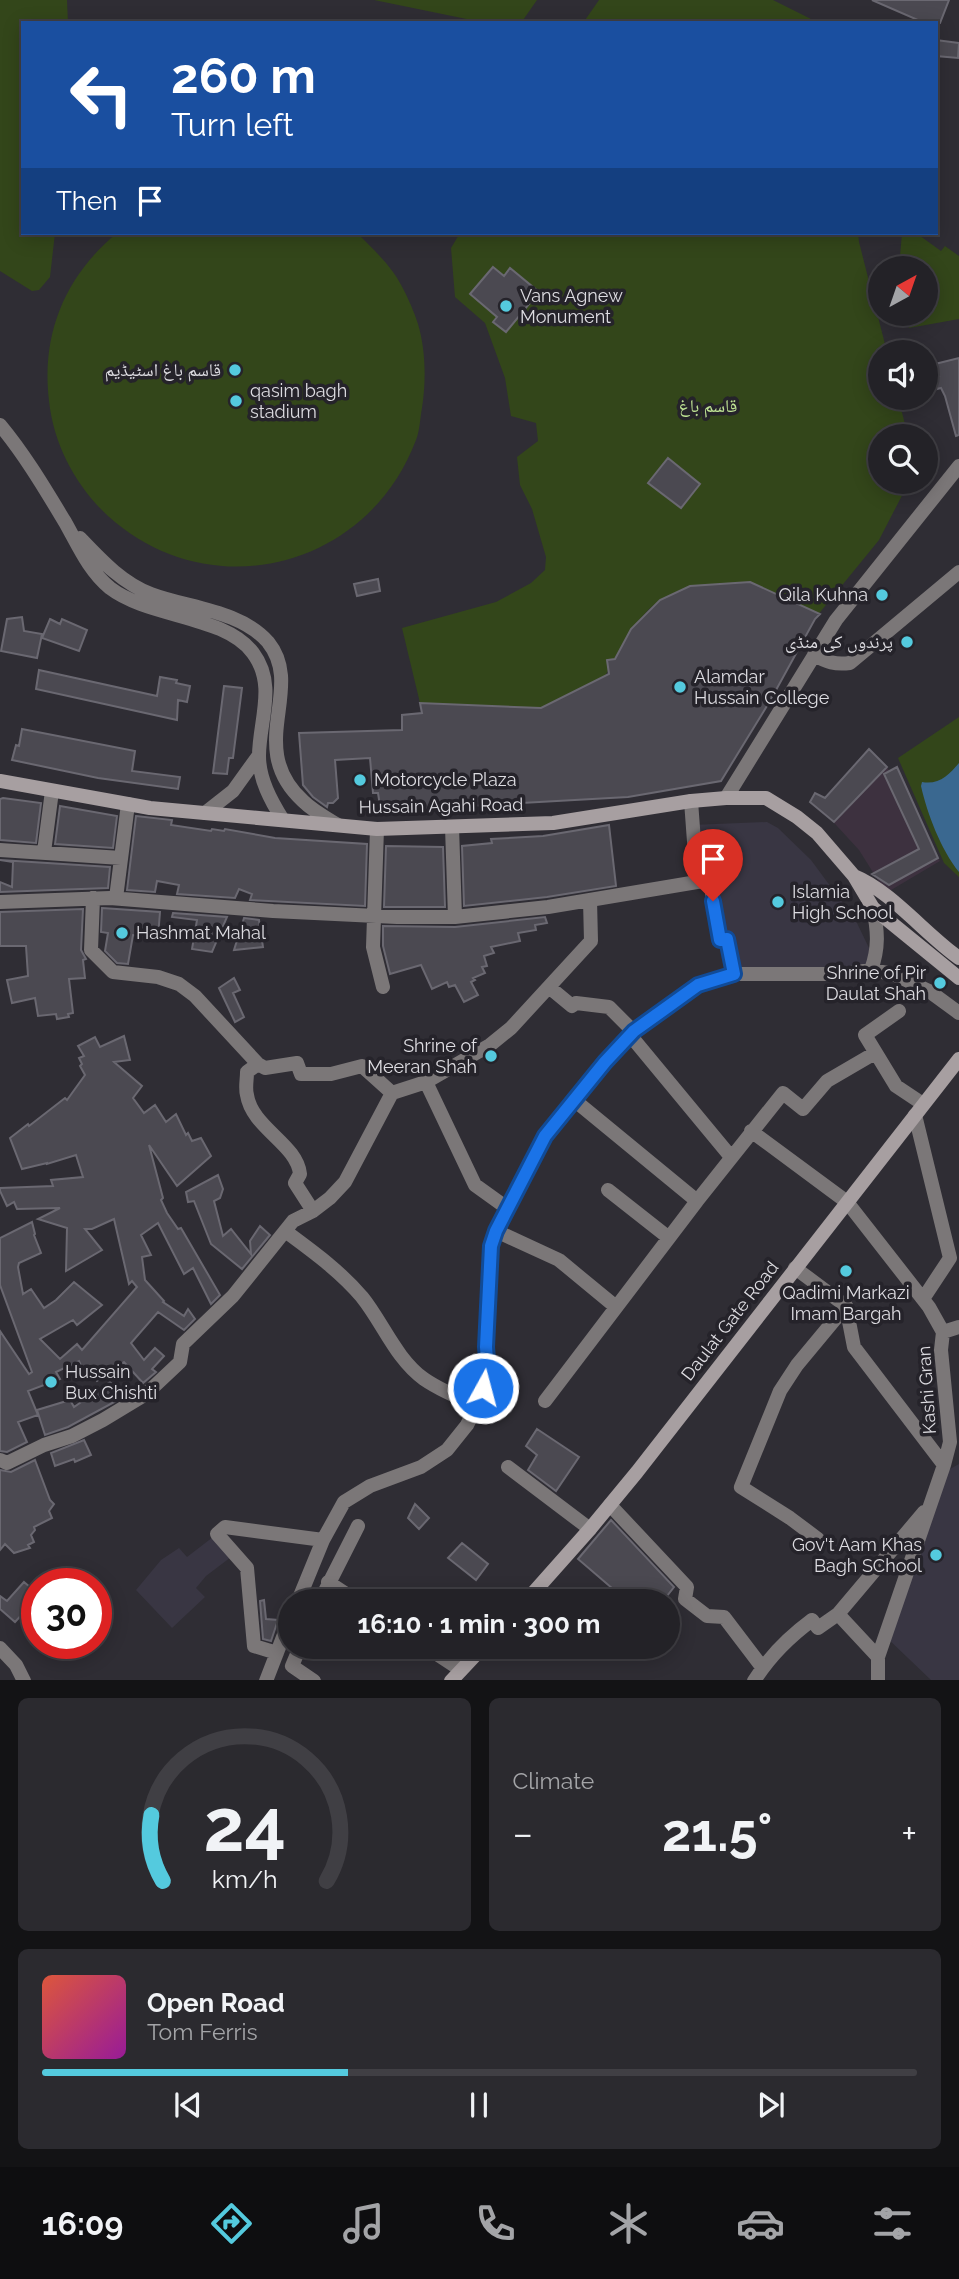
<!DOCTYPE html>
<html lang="en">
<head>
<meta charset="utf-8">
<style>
	body { margin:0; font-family:Raleway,"Noto Naskh Arabic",sans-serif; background:#2b2a2f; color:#f1f3f6; height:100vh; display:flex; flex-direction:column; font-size:26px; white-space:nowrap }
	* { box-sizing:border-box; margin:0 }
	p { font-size:23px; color:#a3a4a7 }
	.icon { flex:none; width:38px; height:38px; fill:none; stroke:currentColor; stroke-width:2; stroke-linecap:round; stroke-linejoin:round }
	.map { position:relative; height:1680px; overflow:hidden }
	.sheet { display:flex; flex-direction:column; gap:18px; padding:18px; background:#131315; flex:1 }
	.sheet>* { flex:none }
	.hud { position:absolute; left:21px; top:21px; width:917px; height:214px; border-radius:0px; box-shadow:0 4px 18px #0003,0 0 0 2px #403f44; background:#1a4fa0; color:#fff; overflow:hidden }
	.needle { width:46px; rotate:40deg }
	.buttons { position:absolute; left:868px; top:256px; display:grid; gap:14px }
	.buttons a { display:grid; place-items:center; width:70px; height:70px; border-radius:50%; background:#232227; box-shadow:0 4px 18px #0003,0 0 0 2px #403f44; font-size:35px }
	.speed { position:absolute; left:21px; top:1568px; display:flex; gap:14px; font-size:35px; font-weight:700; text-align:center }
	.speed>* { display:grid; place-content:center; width:91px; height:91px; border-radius:50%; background:#232227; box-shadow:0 4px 18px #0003,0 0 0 2px #403f44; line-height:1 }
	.speed .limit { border:10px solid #d22; background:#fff; color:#111 }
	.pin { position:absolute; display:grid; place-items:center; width:60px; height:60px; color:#fff; margin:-72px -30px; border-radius:50% 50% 50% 0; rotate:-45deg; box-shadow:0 0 7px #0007 }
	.pin .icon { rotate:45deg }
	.me { position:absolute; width:77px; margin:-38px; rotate:7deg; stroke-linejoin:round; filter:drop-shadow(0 0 5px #0008) }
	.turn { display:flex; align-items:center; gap:24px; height:147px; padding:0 35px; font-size:32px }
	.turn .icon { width:91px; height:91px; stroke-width:2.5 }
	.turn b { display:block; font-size:49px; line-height:60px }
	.then { display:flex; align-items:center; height:66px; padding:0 35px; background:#0003; gap:14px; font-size:26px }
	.big { font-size:52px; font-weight:700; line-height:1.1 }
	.sheet .widget { flex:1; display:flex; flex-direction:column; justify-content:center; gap:10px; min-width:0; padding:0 24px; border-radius:10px; background:#2b2a2f }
	.sheet .dial { align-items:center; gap:0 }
	.dial svg { height:182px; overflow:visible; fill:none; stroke:#403f44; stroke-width:7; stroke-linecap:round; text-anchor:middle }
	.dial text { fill:#f1f3f6; stroke:none }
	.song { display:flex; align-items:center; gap:21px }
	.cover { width:84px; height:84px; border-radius:10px; background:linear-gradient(135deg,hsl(10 70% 55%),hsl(300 70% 35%)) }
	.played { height:7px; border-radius:4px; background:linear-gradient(90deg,#54cade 35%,#403f44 35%) }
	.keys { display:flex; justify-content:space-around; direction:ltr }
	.heat { display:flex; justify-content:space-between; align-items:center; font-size:38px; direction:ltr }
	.sheet .tiles { flex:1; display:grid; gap:18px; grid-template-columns:1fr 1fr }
	.widget:last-child { grid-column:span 2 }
	.trip { position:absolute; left:278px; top:1589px; width:402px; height:70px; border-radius:35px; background:#232227; box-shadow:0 4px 18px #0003,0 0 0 2px #403f44; font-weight:700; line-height:70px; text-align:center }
	.dock { display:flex; height:112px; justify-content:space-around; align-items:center; background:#0e0e10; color:#a3a4a7 }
	.dock .icon { width:49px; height:49px }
	.dock .current { color:#54cade }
	.dock b { font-size:32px; color:#f1f3f6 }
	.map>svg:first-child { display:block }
	.commercial { fill:#3d313f }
	.built { fill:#393643 }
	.green { fill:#33461a }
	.water { fill:#3a6890 }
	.building { fill:#4b4951; stroke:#6a6871; stroke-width:2 }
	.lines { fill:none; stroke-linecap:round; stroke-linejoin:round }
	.street { stroke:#7b7778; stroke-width:14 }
	.secondary { stroke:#a79fa1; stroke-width:14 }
	.route-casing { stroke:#114b97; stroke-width:18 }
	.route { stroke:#1a73e8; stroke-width:12 }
	.poi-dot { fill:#54cade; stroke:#25232a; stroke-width:2.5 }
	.labels { text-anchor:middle; stroke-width:7; stroke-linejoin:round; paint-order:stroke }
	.poi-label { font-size:18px; fill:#dddce1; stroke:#25232a; text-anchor:start }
	.park-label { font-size:18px; fill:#c0e595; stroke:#25232a }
	.street-label { font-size:18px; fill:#dddce1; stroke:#25232a }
</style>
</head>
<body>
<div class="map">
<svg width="959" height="1681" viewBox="0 0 959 1681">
	<rect width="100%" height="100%" fill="#2f2d34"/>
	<path class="commercial" d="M868 752 887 767 940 861 886 893 859 850 826 814 823 800Z"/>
	<path class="built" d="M767 822 778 828 811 860 856 921 869 948 871 970 734 972 710 882H697L692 825Z
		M959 1464V1680H931L885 1636 941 1474Z
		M217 1534 235 1554 206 1576 196 1588 205 1597 172 1628 136 1590 161 1560 179 1548 187 1557Z"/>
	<path class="green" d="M0 0H67L68 23H23V233H55L50 277 39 290 32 291 0 271Z
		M374 0H537L521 23H486Z
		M599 0H773L819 23H583Z
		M117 233H357C369 245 383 258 393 272 402 284 414 310 418 324 426 351 426 382 422 408 420 418 420 430 416 440 368 568 211 609 108 516 76 486 54 446 49 401 41 334 65 276 117 233Z
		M460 233H858L859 242 887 352H880V397H898L908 436H880V481L909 482 879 540 817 616 756 584 690 586 660 600 649 609 631 629 605 676 541 708 420 703 402 628 496 602 531 583 545 570 546 557 532 509 520 485 517 457 538 441 536 423 511 416 505 378 485 323 455 297 451 248Z
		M902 233H916L941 251 945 246 959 256V319L909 328 903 313H926V268H899Z
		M959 717V877L944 863 898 758Z"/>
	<path class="water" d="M959 763V872C941 850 927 813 921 786L922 782C939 785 949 775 959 763Z"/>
	<path class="building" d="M872 0H949L940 23H917L918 20Z
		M936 40 959 43 958 58 936 56Z
		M493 267 504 276 510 268 539 292 506 332 493 322 497 317 470 294Z
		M959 358V435L956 436 945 396 941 388 937 389 934 377 939 376 935 364Z
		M668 458 700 484 681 508 648 483Z
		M378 579 380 591 357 596 354 584Z
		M750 582 820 614 815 619 770 701 721 781 628 797 398 810V806H380L378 793H373L370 758 335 760 338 798 333 803H328L327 807 313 797 303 785 299 733 402 730V715L422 713 420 703 541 708 609 674 607 660 615 659 631 629 660 600 690 586Z
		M22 617 24 631 42 634 37 658 1 651 7 619Z
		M50 619 60 624 62 619 87 630 79 651 42 638Z
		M39 670 157 696 160 677 177 680 176 683 190 686 187 702 178 700 177 720 36 689Z
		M224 686 242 688 233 758H229L227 774 213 773Z
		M22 729 135 751 132 771 180 777 178 789 98 778 12 760 16 745 19 746Z
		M869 749 887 767 834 822 810 802 815 793 825 798Z
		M897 767 938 858 889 885 872 874 919 849 884 774Z
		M3 798 41 803 36 843 0 840V799Z
		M60 806 117 816 113 848 55 844Z
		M136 816 172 820 171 825 211 831 212 829 224 831 225 829 275 838 367 844 365 906 250 900 252 894 239 889 235 898 177 894 179 885 157 881 155 892 127 890Z
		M609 825 616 886 547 897 464 906 462 846 492 843 491 839 543 836Z
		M386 846 443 847 445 907H384Z
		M0 860 110 867 108 888 0 892V882L12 887 13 862Z
		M102 908 160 912 158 937 133 935 128 964 117 963 105 951 108 933 101 932Z
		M83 909 81 950 86 959 83 960 85 978 69 979 73 1013 68 1014 69 1017 57 1019 56 1014 38 1016 35 998 12 1003 7 980 28 976 26 946H0V912Z
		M173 913 227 917 212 952 192 949 197 920 172 917Z
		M545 917 547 923 535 925 536 930 518 933 520 941 491 947 494 953 484 956 487 966 482 967 485 973 473 978 475 980 471 982 478 995 464 1002 455 985 449 987 447 982 432 989 421 965 390 974 383 946V926L455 927Z
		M244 918 259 920 263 947 234 950Z
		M234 978 240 990 233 993 244 1017 235 1022 219 988Z
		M124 1036 130 1060 114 1062 142 1086 133 1098 144 1113 155 1105 166 1122 176 1114 186 1135 188 1133 192 1141 201 1138 211 1156 177 1186 149 1145 163 1198 161 1200 167 1213 178 1229 181 1228 220 1295 211 1304 193 1268 184 1274 158 1223 141 1235 151 1255 142 1257 145 1280 164 1301 163 1302 184 1316 188 1309 195 1319 184 1330 158 1312 131 1343 144 1360 155 1348 164 1356 152 1369 156 1372 143 1383 124 1362 97 1381 88 1370 85 1374 79 1361 56 1372 60 1379 28 1391 38 1415 18 1422 27 1442 7 1452 0 1451V1331L29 1374 32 1372 0 1285V1238L32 1222 35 1234 34 1235 41 1253 19 1263 18 1267 23 1294 31 1289 44 1308 56 1300 74 1282 102 1305 77 1325 73 1320 40 1339 60 1359 77 1344 82 1350 137 1287 132 1281 129 1284 114 1219 92 1229H85L102 1250 66 1271 67 1228 38 1219 60 1208 17 1209 14 1202 7 1206 0 1191V1188L53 1186 51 1180 83 1177 76 1155 47 1164V1163L22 1169 10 1138 28 1124 29 1126 65 1098 67 1100 85 1075 80 1066 82 1064 79 1058 84 1056 78 1046 95 1037 100 1047Z
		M218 1175 223 1189 220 1198 214 1201 223 1236 231 1229 251 1254 250 1241 260 1226 270 1235 242 1269 211 1244 194 1201 188 1202 186 1192Z
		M110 1382 118 1392 120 1399 68 1427 45 1435 37 1410 70 1400 74 1407Z
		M537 1429 579 1457 556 1491 528 1470 537 1455 526 1446Z
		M84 1440 91 1455 75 1462 74 1459 55 1466 51 1453Z
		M35 1460 50 1500 54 1504 49 1511 52 1518 34 1527 35 1530 31 1535 34 1542 28 1545 30 1548 14 1553 5 1544 0 1550V1470L11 1472Z
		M415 1504 429 1518 419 1529 408 1518Z
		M611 1520 674 1587 663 1601H627L578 1559Z
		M462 1543 488 1564 476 1580 448 1558Z
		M24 1582 37 1593V1598L15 1622 0 1609V1596L7 1601Z
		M264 1600 266 1619 278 1620 271 1641 263 1639 260 1601Z"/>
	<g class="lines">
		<path class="street" d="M0 425C25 455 45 489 65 522 78 545 89 571 110 588 149 618 225 615 253 653 277 685 259 721 259 756 259 779 271 801 283 820
			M80 538C101 560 122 583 151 594 188 608 240 610 268 642 306 689 244 747 303 801 313 811 326 818 338 825
			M814 655C827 662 835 665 850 663L959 572
			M726 798 836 620 959 466
			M691 801 697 882 710 881 720 940 727 939 734 974
			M205 813 233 791 259 755
			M452 827 455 917
			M377 829 373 947 383 987
			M0 850 121 858
			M44 852 52 791
			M93 898 91 950 113 972 158 977 179 984 195 996 258 1064
			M116 898 128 804
			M0 902 110 898 273 911 397 917H455L548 907 697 882
			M871 970C879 948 878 931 873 908
			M549 987 572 1006 576 1003 609 1007 633 1031
			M899 1011 865 1035 896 1086 923 1104
			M630 1035 731 1157
			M426 1082 490 1045 511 1028 591 941 590 900
			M573 1099 697 1201
			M915 1115 950 1258 923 1299
			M751 1131 847 1202 929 1307 943 1332 941 1350 950 1442 944 1465 878 1657V1681
			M608 1190 669 1238
			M313 1211 295 1183 300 1174C297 1144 252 1128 247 1095 245 1088 247 1080 247 1072L258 1064 265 1068 297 1063 301 1074H331L362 1066 392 1093 426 1082 475 1185 507 1208
			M285 1231C312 1251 340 1271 362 1297 383 1323 396 1359 424 1379 440 1390 459 1398 477 1405
			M496 1231 559 1260 616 1307
			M795 1268 846 1306 854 1347 944 1465
			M943 1332 959 1327
			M545 1401 697 1201 783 1093 803 1109 827 1081 875 1053
			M0 1460 7 1463 44 1445 72 1436 103 1420 146 1394 180 1362 183 1344 233 1296 293 1221 313 1211 330 1198 345 1182 392 1093
			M508 1467 590 1529
			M610 1505 687 1587 685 1599 707 1616 724 1617 762 1667
			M818 1539 790 1518 741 1487 780 1391 797 1365 846 1306
			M328 1582 357 1601
			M298 1601 323 1540 344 1502 370 1486 421 1467 447 1450 467 1425 477 1405 488 1371 486 1347 489 1261 496 1231 545 1136 605 1061 633 1031 698 985 734 974H843L871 970 893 974 929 991 959 1013
			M320 1601 358 1526
			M838 1614 878 1657
			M300 1647 292 1666 314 1681
			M426 1647 461 1670
			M0 1648 16 1665 24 1681
			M277 1653 254 1646 247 1568 217 1534 225 1527 323 1540
			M266 1681 290 1619
			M754 1681C769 1657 789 1637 812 1620L818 1628 838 1614 924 1512"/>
		<path class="secondary" d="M0 781 150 808 377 829 553 823 691 801 726 798H766L797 817 817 833 854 876 873 908 959 978
			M854 876C891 891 925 934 959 958
			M526 1601 590 1529 637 1472 959 1059
			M451 1681 483 1647"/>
	</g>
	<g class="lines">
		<defs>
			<path id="route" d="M483 1388 488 1371 486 1347 491 1246 496 1231 545 1136 605 1062 634 1031 698 985 734 974 727 939 720 940 713 901"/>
		</defs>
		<use href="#route" class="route-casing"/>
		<use href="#route" class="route"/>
	</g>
	<g class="poi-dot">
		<circle cx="506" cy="306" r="7"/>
		<circle cx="235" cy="370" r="7"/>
		<circle cx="236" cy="401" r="7"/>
		<circle cx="882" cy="595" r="7"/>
		<circle cx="907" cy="642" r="7"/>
		<circle cx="680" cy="687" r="7"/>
		<circle cx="360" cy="780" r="7"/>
		<circle cx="778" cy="902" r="7"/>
		<circle cx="122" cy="933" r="7"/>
		<circle cx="940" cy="983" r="7"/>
		<circle cx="491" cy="1056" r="7"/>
		<circle cx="846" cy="1271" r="7"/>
		<circle cx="51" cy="1382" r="7"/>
		<circle cx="936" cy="1555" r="7"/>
	</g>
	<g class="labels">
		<g class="poi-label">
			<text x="520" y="302">Vans Agnew<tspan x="520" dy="21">Monument</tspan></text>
			<text x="221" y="376" text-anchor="end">قاسم باغ اسٹیڈیم</text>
			<text x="250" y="397">qasim bagh<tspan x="250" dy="21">stadium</tspan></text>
			<text x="868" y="601" text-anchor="end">Qila Kuhna</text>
			<text x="893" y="648" text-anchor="end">پرندوں کی منڈی</text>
			<text x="694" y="683">Alamdar<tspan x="694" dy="21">Hussain College</tspan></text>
			<text x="374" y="786">Motorcycle Plaza</text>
			<text x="792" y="898">Islamia<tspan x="792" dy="21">High School</tspan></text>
			<text x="136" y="939">Hashmat Mahal</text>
			<text x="926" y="979" text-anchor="end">Shrine of Pir<tspan x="926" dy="21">Daulat Shah</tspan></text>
			<text x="477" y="1052" text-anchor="end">Shrine of<tspan x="477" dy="21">Meeran Shah</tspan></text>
			<text x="846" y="1299" text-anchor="middle">Qadimi Markazi<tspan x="846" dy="21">Imam Bargah</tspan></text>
			<text x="65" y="1378">Hussain<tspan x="65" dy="21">Bux Chishti</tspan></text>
			<text x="922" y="1551" text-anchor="end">Gov't Aam Khas<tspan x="922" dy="21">Bagh SChool</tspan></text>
		</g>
		<g class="park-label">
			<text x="708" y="412">قاسم باغ</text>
		</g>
		<g class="street-label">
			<text transform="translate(441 806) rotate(-1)" y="6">Hussain Agahi Road</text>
			<text transform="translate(730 1321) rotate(-52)" y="6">Daulat Gate Road</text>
			<text transform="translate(927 1390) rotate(-94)" y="6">Kashi Gran</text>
		</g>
	</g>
</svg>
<div class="buttons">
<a><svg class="needle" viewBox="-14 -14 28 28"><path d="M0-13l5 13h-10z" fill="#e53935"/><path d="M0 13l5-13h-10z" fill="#a3a4a7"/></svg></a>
<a><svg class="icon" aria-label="sound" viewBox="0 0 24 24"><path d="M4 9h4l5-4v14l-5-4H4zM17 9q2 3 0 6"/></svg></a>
<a><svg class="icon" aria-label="search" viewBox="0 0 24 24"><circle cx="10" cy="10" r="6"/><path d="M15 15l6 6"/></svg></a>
</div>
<div class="speed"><div class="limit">30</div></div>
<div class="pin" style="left:713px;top:901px;background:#d93025"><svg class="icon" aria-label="arrive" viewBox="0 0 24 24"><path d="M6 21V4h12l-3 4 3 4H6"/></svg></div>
<svg class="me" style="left:483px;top:1388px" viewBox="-20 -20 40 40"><circle r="17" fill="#1a73e8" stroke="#fff" stroke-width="3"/><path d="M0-11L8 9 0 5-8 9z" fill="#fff"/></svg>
<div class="trip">16:10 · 1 min · 300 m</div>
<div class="hud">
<div class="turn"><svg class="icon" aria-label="left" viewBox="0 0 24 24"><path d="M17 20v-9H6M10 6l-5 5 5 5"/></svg><div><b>260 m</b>Turn left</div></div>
<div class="then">Then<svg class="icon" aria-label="arrive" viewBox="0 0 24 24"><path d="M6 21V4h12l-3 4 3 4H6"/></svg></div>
</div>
</div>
<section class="sheet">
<div class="tiles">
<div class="widget dial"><svg viewBox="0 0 100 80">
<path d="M14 69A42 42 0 1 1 86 69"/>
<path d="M14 69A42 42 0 0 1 9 40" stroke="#54cade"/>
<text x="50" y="56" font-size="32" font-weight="700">24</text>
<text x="50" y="72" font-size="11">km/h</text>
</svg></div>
<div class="widget"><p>Climate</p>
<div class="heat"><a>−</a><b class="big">21.5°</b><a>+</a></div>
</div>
<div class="widget">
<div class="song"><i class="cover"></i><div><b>Open Road</b><p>Tom Ferris</p></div></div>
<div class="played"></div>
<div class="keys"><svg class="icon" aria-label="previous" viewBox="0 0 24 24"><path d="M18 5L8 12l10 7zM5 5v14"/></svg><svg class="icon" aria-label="pause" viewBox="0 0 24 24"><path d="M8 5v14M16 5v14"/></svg><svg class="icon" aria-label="next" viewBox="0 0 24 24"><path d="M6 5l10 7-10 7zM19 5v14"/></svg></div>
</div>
</div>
</section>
<nav class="dock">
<b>16:09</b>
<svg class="icon current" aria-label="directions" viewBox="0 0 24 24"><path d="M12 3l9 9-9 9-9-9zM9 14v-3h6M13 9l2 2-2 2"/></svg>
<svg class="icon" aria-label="music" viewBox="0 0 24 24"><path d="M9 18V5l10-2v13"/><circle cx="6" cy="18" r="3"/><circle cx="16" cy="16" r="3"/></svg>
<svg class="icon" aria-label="phone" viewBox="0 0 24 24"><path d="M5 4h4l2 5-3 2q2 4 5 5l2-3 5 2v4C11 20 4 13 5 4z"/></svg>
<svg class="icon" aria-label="climate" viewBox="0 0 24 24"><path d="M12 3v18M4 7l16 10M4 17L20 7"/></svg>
<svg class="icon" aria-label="car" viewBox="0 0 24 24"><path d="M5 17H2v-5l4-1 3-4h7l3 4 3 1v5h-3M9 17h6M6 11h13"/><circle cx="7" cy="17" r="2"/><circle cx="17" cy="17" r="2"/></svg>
<svg class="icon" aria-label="filters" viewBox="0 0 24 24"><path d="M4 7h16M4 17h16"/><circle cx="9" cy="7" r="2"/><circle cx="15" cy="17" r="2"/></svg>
</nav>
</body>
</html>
